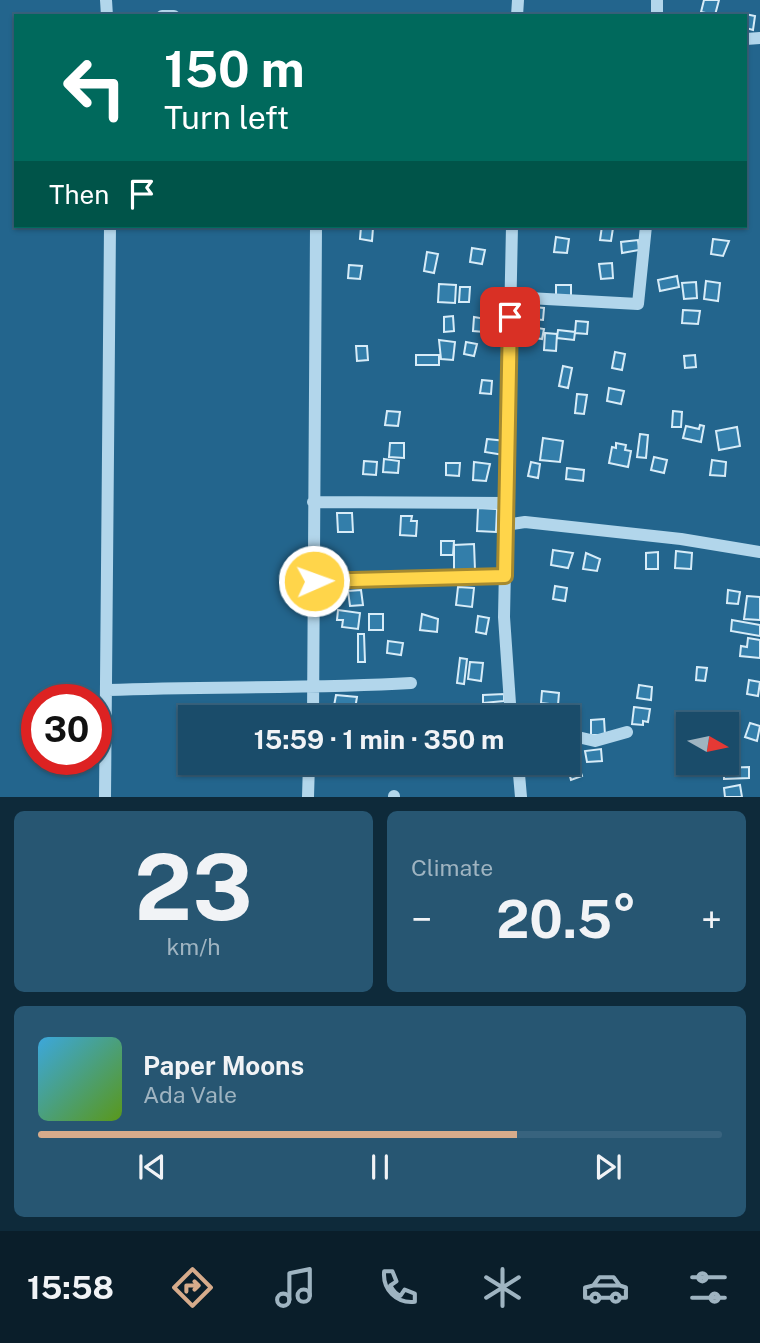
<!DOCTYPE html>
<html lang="en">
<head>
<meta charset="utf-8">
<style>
	body { margin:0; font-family:"Public Sans",sans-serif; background:#275672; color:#f1f3f6; height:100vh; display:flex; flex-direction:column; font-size:26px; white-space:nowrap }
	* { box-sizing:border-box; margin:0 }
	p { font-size:23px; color:#9fb4c1 }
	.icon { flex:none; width:38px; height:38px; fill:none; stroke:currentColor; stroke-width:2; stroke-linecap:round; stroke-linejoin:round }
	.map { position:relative; height:797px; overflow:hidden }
	.panel { display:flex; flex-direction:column; gap:14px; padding:14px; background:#0e2a3a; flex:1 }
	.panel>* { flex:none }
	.guide { position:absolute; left:14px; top:14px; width:733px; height:214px; border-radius:0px; box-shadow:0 2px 5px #0004,0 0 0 2px #38637e; background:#00695c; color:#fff; overflow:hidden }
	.needle { width:46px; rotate:99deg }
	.controls { position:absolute; left:676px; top:712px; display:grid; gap:14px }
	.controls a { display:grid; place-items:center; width:63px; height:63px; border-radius:0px; background:#1a4c6a; box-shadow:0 2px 5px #0004,0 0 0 2px #38637e; font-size:35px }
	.speed { position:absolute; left:21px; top:684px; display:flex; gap:14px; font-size:35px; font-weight:700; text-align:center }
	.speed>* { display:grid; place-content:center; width:91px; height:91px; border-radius:50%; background:#1a4c6a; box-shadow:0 2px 5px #0004,0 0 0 2px #38637e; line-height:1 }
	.speed .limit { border:10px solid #d22; background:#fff; color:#111 }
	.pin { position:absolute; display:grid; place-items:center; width:60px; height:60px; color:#fff; margin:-30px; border-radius:14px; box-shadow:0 4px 10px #0006 }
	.me { position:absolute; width:77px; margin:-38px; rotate:88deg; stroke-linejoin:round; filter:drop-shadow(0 0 5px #0008) }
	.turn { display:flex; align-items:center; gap:24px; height:147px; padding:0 35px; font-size:32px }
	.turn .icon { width:91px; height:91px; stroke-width:2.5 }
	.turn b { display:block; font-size:49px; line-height:60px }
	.then { display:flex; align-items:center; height:66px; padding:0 35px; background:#0003; gap:14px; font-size:26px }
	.big { font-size:52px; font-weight:700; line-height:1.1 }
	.panel .tile { flex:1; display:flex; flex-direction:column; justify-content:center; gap:10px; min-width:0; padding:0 24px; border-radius:10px; background:#275672 }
	.panel .dial { align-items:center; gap:0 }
	.dial b { font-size:91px; line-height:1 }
	.song { display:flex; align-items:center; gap:21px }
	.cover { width:84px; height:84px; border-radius:10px; background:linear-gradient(135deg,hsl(200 70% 55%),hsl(90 70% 35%)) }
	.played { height:7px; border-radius:4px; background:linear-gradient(90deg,#d6ab8b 70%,#38637e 70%) }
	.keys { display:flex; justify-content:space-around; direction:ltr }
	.heat { display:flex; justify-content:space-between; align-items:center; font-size:38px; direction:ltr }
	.panel .tiles { flex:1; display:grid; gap:14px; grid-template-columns:1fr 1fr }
	.tile:last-child { grid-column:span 2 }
	.trip { position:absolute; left:178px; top:705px; width:402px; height:70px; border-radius:0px; background:#1a4c6a; box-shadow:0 2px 5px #0004,0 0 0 2px #38637e; font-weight:700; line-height:70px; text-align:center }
	.tabs { display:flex; height:112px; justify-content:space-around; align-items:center; background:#0a1e2a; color:#9fb4c1 }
	.tabs .icon { width:49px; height:49px }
	.tabs .current { color:#d6ab8b }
	.tabs b { font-size:32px; color:#f1f3f6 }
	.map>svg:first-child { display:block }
	.building { fill:#337eaa; stroke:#d7ecf8; stroke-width:2 }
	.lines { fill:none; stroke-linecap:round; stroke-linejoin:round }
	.minor { stroke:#b2d6eb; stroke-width:12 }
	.route-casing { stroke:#a68a30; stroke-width:18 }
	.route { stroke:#ffd54a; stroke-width:12 }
</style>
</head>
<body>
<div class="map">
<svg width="760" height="797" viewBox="0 0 760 797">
	<rect width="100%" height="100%" fill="#23658d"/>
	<path class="building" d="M704 0H719L715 15 701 12Z
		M745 14 755 16 753 30 746 28Z
		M602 226 613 228 611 241 600 240Z
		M361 227 373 228 372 241 360 239Z
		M556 237 569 239 567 253 554 252Z
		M713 239 729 241 723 256 711 254Z
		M638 240 639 250 622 253 621 242Z
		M472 248 485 250 482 264 470 262Z
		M427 252 438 254 434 273 424 271Z
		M612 263 613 278 601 279 599 264Z
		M349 265 362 266 360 279 348 278Z
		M677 276 679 287 660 291 658 280Z
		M706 281 720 283 718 301 704 299Z
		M696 282 697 298 684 299 682 283Z
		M439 284 456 285 455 303 438 302Z
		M556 285H571V297L556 296Z
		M460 287H470L469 302H459Z
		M534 307 544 308 543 320 533 319Z
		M683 310 700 311 698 324 682 323Z
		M453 316 454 331 444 332V317Z
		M474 317 486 319 484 332 473 331Z
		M576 321 588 322 587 334 575 333Z
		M531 327 544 329 542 339 529 337Z
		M558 330 575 332 574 340 557 338Z
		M545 333 557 334 556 351 544 350Z
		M439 340 455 342 453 360 441 359Z
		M466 342 477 344 474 356 464 354Z
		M356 346H367L368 360 357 361Z
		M615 352 625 354 622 370 612 368Z
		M416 355H439V365H416Z
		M695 355 696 367 685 368 684 356Z
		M563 366 572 368 568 388 559 386Z
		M482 380 492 381 491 394 480 393Z
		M609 388 624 391 621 404 607 401Z
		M577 394 587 395 584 414 575 413Z
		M387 411 400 412 398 426 385 425Z
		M673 411 682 412 681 427H672Z
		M700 425 704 426 701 442 683 438 686 426 699 429Z
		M737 427 740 446 719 450 716 431Z
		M640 434 648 435 646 458 637 457Z
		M543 438 563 441 560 462 540 460Z
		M487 439 506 441 504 455 485 452Z
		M390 443H404V458L389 457Z
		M616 443 626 445 625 450 631 451 628 467 609 463 612 447 616 448Z
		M654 457 667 460 664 473 651 470Z
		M384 459 399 461 398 473 383 472Z
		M712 460 726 462 725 476 710 475Z
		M364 461 377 462 376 475 363 474Z
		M474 462 490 464 486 481 473 480Z
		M531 462 540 464 538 478 528 476Z
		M446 463H460L459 476 446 475Z
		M567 468 584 470 583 481 566 479Z
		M478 508 497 509 496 532 477 531Z
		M337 513H352L353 532H338Z
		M401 516H412L411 521H417L416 536 400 535Z
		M441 541H454L453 555H441Z
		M474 544 475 570 454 571V545Z
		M553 550 573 553 568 568 551 565Z
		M676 551 692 553 691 569 675 568Z
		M658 552V569H646V553Z
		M586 553 600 559 597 571 583 569Z
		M555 586 567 588 565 601 553 599Z
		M458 587 474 588 472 607 456 605Z
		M361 590 363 605 350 606 348 591Z
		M728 590 740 592 738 604 727 603Z
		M747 596 760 597V620L744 619Z
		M338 610 360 613 358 629 342 627 343 620H337Z
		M369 614H383V630H369Z
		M422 614 438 619 437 632 420 630Z
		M478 616 489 618 486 634 476 632Z
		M732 620 760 625V636L731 631Z
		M358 634H364L365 662H358Z
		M748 638 760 640V658L740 656 741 646 747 647Z
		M388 641 403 643 401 655 387 653Z
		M460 658 467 659 464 684 457 683Z
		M470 662 483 663 481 681 468 679Z
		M697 667 707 668 705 681 696 680Z
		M749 680 760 682 758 696 747 694Z
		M639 685 652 687 651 700 637 698Z
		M542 691 559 693 558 705 541 703Z
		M504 694V701L483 703V695Z
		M336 695 357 697 355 709 334 706Z
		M634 707 650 709 648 722 643 721V725L632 724Z
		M604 719 605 735H591V720Z
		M750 723 760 726 757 741 745 737Z
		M601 749 602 761 587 762 585 751Z
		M577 762 582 776 571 780 567 766Z
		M412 763H426L427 773 413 774Z
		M486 763H506V770H485Z
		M749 767V778L724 779V768Z
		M740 785 742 797H725L724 788Z"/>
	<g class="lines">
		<path class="minor" d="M106 0 107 16
			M162 16H174
			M517 16 518 0
			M657 16V0
			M746 39 760 38
			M510 297 638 304 646 226
			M313 502 506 503
			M506 525 525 522 681 539 760 552
			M315 581 505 576
			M108 690C209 686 310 689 411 683
			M313 718 316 226
			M511 718 504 617 512 226
			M569 735 595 741 627 732
			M518 763 521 797
			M105 797 110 226
			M308 797 309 763
			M394 797V796"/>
	</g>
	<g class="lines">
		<defs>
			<path id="route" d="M314 581 505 576 510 317"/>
		</defs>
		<use href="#route" class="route-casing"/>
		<use href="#route" class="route"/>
	</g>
</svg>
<div class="controls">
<a><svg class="needle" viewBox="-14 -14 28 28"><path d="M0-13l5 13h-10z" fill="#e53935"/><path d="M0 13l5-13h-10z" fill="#9fb4c1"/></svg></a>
</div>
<div class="speed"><div class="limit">30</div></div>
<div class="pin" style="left:510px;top:317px;background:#d93025"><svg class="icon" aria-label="arrive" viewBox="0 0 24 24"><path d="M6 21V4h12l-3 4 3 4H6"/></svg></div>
<svg class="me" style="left:314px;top:581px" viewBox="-20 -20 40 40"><circle r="17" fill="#ffd54a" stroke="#fff" stroke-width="3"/><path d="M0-11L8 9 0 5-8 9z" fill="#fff"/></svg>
<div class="trip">15:59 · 1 min · 350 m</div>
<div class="guide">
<div class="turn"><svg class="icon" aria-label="left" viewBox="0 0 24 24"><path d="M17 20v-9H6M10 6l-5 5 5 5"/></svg><div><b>150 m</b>Turn left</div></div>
<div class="then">Then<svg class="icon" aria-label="arrive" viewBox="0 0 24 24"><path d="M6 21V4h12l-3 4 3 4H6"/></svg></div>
</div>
</div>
<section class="panel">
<div class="tiles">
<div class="tile dial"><b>23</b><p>km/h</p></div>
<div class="tile"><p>Climate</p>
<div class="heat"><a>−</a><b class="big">20.5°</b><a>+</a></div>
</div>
<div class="tile">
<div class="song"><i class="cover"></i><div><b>Paper Moons</b><p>Ada Vale</p></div></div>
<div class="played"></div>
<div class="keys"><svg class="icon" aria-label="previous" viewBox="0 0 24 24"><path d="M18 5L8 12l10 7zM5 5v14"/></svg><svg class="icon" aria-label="pause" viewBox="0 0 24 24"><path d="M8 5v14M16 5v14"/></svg><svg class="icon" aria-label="next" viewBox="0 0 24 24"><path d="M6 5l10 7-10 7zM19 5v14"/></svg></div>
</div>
</div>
</section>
<nav class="tabs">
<b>15:58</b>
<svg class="icon current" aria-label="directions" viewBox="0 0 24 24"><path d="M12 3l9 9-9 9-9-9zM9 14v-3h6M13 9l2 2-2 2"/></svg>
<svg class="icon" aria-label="music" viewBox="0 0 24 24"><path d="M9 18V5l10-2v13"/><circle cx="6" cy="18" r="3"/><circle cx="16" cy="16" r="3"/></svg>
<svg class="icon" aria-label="phone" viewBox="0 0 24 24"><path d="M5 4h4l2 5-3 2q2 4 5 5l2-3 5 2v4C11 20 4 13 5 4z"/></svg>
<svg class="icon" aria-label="climate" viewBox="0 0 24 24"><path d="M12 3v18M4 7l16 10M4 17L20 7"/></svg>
<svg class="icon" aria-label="car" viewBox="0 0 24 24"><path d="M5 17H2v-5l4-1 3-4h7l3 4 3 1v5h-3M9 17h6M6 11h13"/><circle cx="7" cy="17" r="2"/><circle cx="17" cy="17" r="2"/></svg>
<svg class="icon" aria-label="filters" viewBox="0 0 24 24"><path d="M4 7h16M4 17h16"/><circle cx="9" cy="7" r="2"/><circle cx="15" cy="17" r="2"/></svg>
</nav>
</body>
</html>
